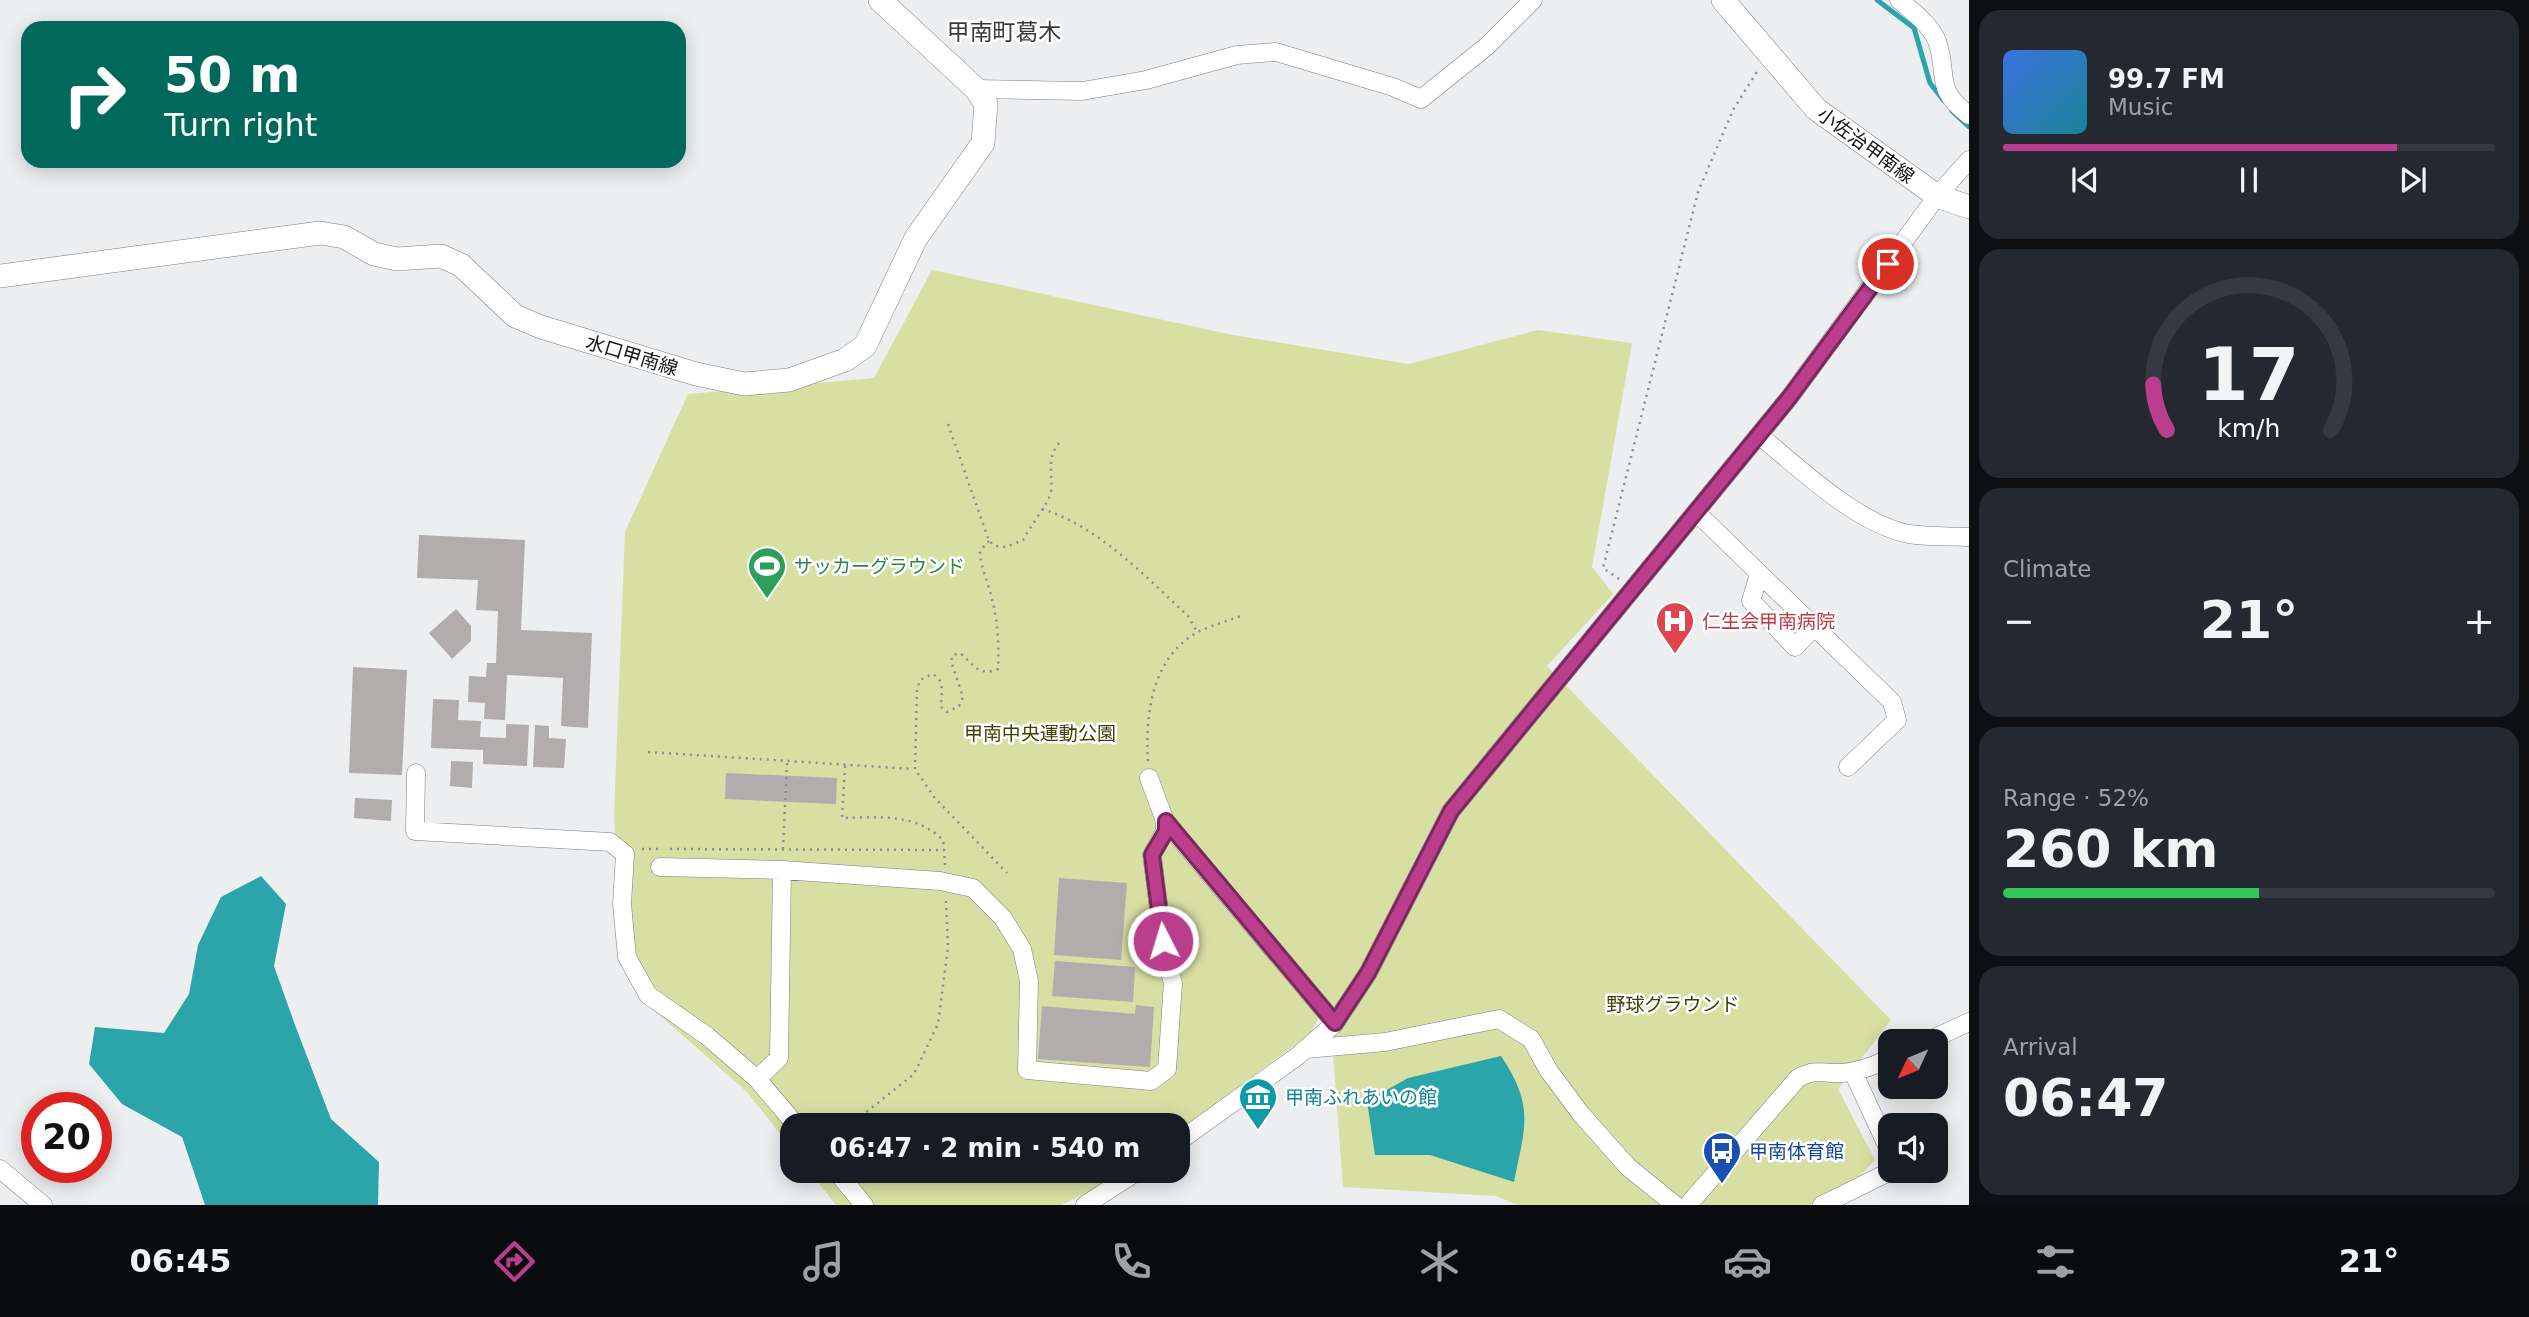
<!DOCTYPE html>
<html lang="en">
<head>
<meta charset="utf-8">
<style>
	body { margin:0; font-family:"DejaVu Sans","Noto Sans JP",sans-serif; background:#242831; color:#f1f3f6; height:100vh; display:flex; flex-direction:column; font-size:26px; white-space:nowrap }
	* { box-sizing:border-box; margin:0 }
	p { font-size:23px; color:#9ea1a6 }
	.icon { flex:none; width:38px; height:38px; fill:none; stroke:currentColor; stroke-width:2; stroke-linecap:round; stroke-linejoin:round }
	.map { position:relative; flex:1; overflow:hidden }
	.panel { display:flex; flex-direction:column; gap:10px; padding:10px; background:#0d0f14; width:560px }
	.panel>* { flex:none }
	.hud { position:absolute; left:21px; top:21px; width:665px; height:147px; border-radius:21px; box-shadow:0 4px 18px #0003; background:#00695c; color:#fff; overflow:hidden }
	.needle { width:46px; rotate:226deg }
	.tools { position:absolute; left:1878px; top:1029px; display:grid; gap:14px }
	.tools a { display:grid; place-items:center; width:70px; height:70px; border-radius:14px; background:#171b24; box-shadow:0 4px 18px #0003; font-size:35px }
	.speed { position:absolute; left:21px; top:1092px; display:flex; gap:14px; font-size:35px; font-weight:700; text-align:center }
	.speed>* { display:grid; place-content:center; width:91px; height:91px; border-radius:50%; background:#171b24; box-shadow:0 4px 18px #0003; line-height:1 }
	.speed .limit { border:10px solid #d22; background:#fff; color:#111 }
	.pin { position:absolute; display:grid; place-items:center; width:60px; height:60px; color:#fff; margin:-30px; border:4px solid #fff; border-radius:50%; box-shadow:0 2px 7px #0007 }
	.me { position:absolute; width:77px; margin:-38px; rotate:355deg; stroke-linejoin:round; filter:drop-shadow(0 0 5px #0008) }
	.turn { display:flex; align-items:center; gap:24px; height:147px; padding:0 28px; font-size:32px }
	.turn .icon { width:91px; height:91px; stroke-width:2.5 }
	.turn b { display:block; font-size:49px; line-height:60px }
	.big { font-size:52px; font-weight:700; line-height:1.1 }
	.panel .card { flex:1; display:flex; flex-direction:column; justify-content:center; gap:10px; min-width:0; padding:0 24px; border-radius:21px; background:#242831 }
	.panel .dial { align-items:center; gap:0 }
	.dial svg { height:182px; overflow:visible; fill:none; stroke:#363941; stroke-width:7; stroke-linecap:round; text-anchor:middle }
	.dial text { fill:#f1f3f6; stroke:none }
	.song { display:flex; align-items:center; gap:21px }
	.cover { width:84px; height:84px; border-radius:10px; background:linear-gradient(135deg,hsl(220 70% 55%),hsl(190 70% 35%)) }
	.played { height:7px; border-radius:4px; background:linear-gradient(90deg,#bb3e8c 80%,#363941 80%) }
	.keys { display:flex; justify-content:space-around; direction:ltr }
	.heat { display:flex; justify-content:space-between; align-items:center; font-size:38px; direction:ltr }
	.charge { height:10px; border-radius:5px; background:linear-gradient(90deg,#34c759 52%,#363941 0) }
	.trip { position:absolute; left:780px; top:1113px; width:410px; height:70px; border-radius:21px; background:#171b24; box-shadow:0 4px 18px #0003; font-weight:700; line-height:70px; text-align:center }
	.tab-bar { display:flex; height:112px; justify-content:space-around; align-items:center; background:#090b0e; color:#9ea1a6 }
	.tab-bar .icon { width:49px; height:49px }
	.tab-bar .selected { color:#bb3e8c }
	.tab-bar b { font-size:32px; color:#f1f3f6 }
	main { display:flex; flex:1; min-height:0 }
	.map>svg:first-child { display:block }
	.green { fill:#d7dfa3 }
	.water { fill:#2ca5aa }
	.lines { fill:none; stroke-linecap:round; stroke-linejoin:round }
	.stream { stroke:#2ca5aa; stroke-width:5 }
	.building { fill:#b0adac }
	.minor-casing { stroke:#7c7e80; stroke-width:19 }
	.major-casing { stroke:#7c7e80; stroke-width:24 }
	.path { stroke:#8c8d8f; stroke-width:2.5; stroke-dasharray:2 5; stroke-linecap:butt }
	.minor { stroke:#fff; stroke-width:18 }
	.major { stroke:#fff; stroke-width:23 }
	.route-casing { stroke:#7a285b; stroke-width:18 }
	.route { stroke:#bb3e8c; stroke-width:12 }
	.labels { text-anchor:middle; stroke-width:5; stroke-linejoin:round; paint-order:stroke }
	.street-label { font-size:19px; fill:#141516; stroke:#fff }
	.leisure-label { font-size:19px; fill:#27864d; stroke:#fff; text-anchor:start }
	.health-label { font-size:19px; fill:#be3a42; stroke:#fff; text-anchor:start }
	.park-label { font-size:19px; fill:#3d4204; stroke:#fff }
	.culture-label { font-size:19px; fill:#0d838f; stroke:#fff; text-anchor:start }
	.transit-label { font-size:19px; fill:#164399; stroke:#fff; text-anchor:start }
	.quarter-label { font-size:23px; fill:#37393b; stroke:#fff }
</style>
</head>
<body>
<main>
<div class="map">
<svg width="1969" height="1205" viewBox="0 0 1969 1205">
	<rect width="100%" height="100%" fill="#eceef0"/>
	<path class="green" d="M932 270 1233 335 1409 364 1538 330 1632 343 1592 567 1613 594 1547 666 1891 1020 1838 1089 1875 1160 1832 1205H1518L1496 1196 1343 1187 1329 1000 1309 1035 1178 1131V1125H793V1150L747 1092 655 1011 622 963 614 815 625 532 688 394 874 378Z
		M809 1171H1120L1090 1191 1061 1205H836Z"/>
	<path class="water" d="M261 876 286 904 274 966 295 1025 331 1119 379 1162 378 1205H205L182 1137 122 1104 89 1064 95 1027 164 1033 189 994 198 945 221 897Z
		M1501 1056C1535 1107 1525 1126 1514 1182L1430 1155H1375L1367 1101 1408 1078Z"/>
	<g class="lines">
		<path class="stream" d="M1877 0 1914 28 1930 83 1944 101
			M1952 111 1969 127"/>
	</g>
	<path class="building" d="M419 535 525 540 521 630 592 633 588 728 561 726 563 678 507 675 505 720 484 719 485 703 468 702 469 676 486 677 487 663H496L498 611 476 610 478 580 417 578Z
		M456 609 471 626V641L452 659 429 633Z
		M353 667 407 670 402 775 349 773Z
		M433 699 459 700 458 720 481 721 480 737 506 738V724L529 725 527 766 483 764V750L431 748Z
		M535 725 549 726V738L566 739 564 768 533 767Z
		M451 761 473 762 472 788 450 786Z
		M726 773 837 778 836 804 725 799Z
		M355 798 392 800 391 821 354 818Z
		M1059 878 1127 883 1121 960 1054 955Z
		M1055 961 1135 967 1133 1002 1052 996Z
		M1136 1005 1154 1007 1150 1067 1038 1059 1042 1006 1135 1014Z"/>
	<g class="lines">
		<defs>
			<path id="minor" d="M1899 0C1912 11 1930 24 1937 41 1949 75 1933 88 1969 115
				M976 89 1082 91 1146 80 1237 55 1276 52 1393 87 1421 99 1487 46 1533 0
				M1759 435C1799 468 1857 524 1909 534 1928 537 1949 536 1969 537
				M1696 512 1892 702 1897 720 1848 767
				M1759 574 1751 601 1795 647 1814 627
				M416 773 415 831 610 842 625 854 622 904 627 957 648 995 707 1036 757 1079 796 1125
				M1149 778 1165 821 1335 1023
				M660 867 782 870 940 881 973 888 1003 918 1022 949 1029 981 1027 1070 1151 1081 1167 1069 1173 983 1165 957 1152 855 1165 831V821
				M1928 1041 1969 1022
				M1306 1049 1385 1042 1499 1019 1531 1039 1549 1071 1581 1114 1628 1167 1675 1205
				M1853 1072 1890 1152
				M757 1079 779 1058 782 870
				M1178 1142 1299 1055 1335 1023 1368 973 1451 811 1789 398 1937 196 1969 160
				M0 1169 43 1205
				M836 1171 864 1205
				M1085 1205 1138 1171
				M1688 1205 1798 1078C1818 1068 1821 1074 1841 1073 1859 1072 1874 1066 1890 1058
				M1822 1205 1891 1171"/>
			<path id="major" d="M1723 0 1816 109 1937 196 1969 207
				M0 276 320 233 344 237 374 254 397 259 441 256 461 265 515 316 541 327 696 374 744 384 789 380 845 360 865 346 916 238 983 143 986 104 976 89 880 0"/>
		</defs>
		<use href="#minor" class="minor-casing"/>
		<use href="#major" class="major-casing"/>
		<path class="path" d="M948 424 989 541 995 546 1006 547 1023 540C1029 528 1050 501 1051 492 1053 470 1045 457 1062 440
			M1042 509C1098 526 1145 576 1188 616L1197 632
			M989 541 980 551C981 569 988 582 992 599 998 622 999 646 998 669 979 677 974 665 960 653L953 655 951 661 963 697 959 706 947 712 941 707C941 694 946 680 932 674L920 680 917 690 915 769 934 797 1007 873
			M1619 579 1603 568 1698 192 1733 110 1758 70
			M648 752 913 769
			M1148 761C1145 714 1152 655 1200 631 1213 625 1227 621 1241 616
			M845 766 842 818C878 817 916 813 943 840L944 850
			M642 849H660
			M670 849 944 850 945 866
			M783 849 787 763
			M850 1125 914 1074 938 1024 948 947 946 901"/>
		<use href="#minor" class="minor"/>
		<use href="#major" class="major"/>
	</g>
	<g class="lines">
		<defs>
			<path id="route" d="M1163 941 1152 855 1166 831V821L1335 1023 1368 973 1451 811 1789 398 1888 264"/>
		</defs>
		<use href="#route" class="route-casing"/>
		<use href="#route" class="route"/>
	</g>
	<defs>
		<symbol id="stadium-pin" viewBox="-11 -11 22 30"><path d="M0 17L-7.5 6A9.5 9.5 0 1 1 7.5 6Z" fill="#2e9e5b" stroke="#fff"/><path d="M0-5a6.5 5 0 1 0 0 10a6.5 5 0 1 0 0-10ZM-3.5-1.8h7v3.6h-7Z" fill="#fff"/></symbol>
		<symbol id="hospital-pin" viewBox="-11 -11 22 30"><path d="M0 17L-7.5 6A9.5 9.5 0 1 1 7.5 6Z" fill="#e0444e" stroke="#fff"/><path d="M-5-5h3v3.5h4V-5h3V5h-3V1.5h-4V5h-3Z" fill="#fff"/></symbol>
		<symbol id="museum-pin" viewBox="-11 -11 22 30"><path d="M0 17L-7.5 6A9.5 9.5 0 1 1 7.5 6Z" fill="#0f9aa8" stroke="#fff"/><path d="M0-6L6-3V-2H-6V-3ZM-5-1h2V3h-2ZM-1-1h2V3h-2ZM3-1h2V3H3ZM-6 4H6V6H-6Z" fill="#fff"/></symbol>
		<symbol id="bus-pin" viewBox="-11 -11 22 30"><path d="M0 17L-7.5 6A9.5 9.5 0 1 1 7.5 6Z" fill="#1a4fb4" stroke="#fff"/><path d="M-5-6H5V4H4V6H2V4H-2V6H-4V4H-5ZM-3.5-4V0h7V-4ZM-3.5 1.2v1.5H-2V1.2ZM2 1.2v1.5H3.5V1.2Z" fill="#fff"/></symbol>
	</defs>
	<g fill-rule="evenodd">
		<use href="#stadium-pin" x="745" y="544" width="44" height="60"/>
		<use href="#hospital-pin" x="1653" y="599" width="44" height="60"/>
		<use href="#museum-pin" x="1236" y="1075" width="44" height="60"/>
		<use href="#bus-pin" x="1700" y="1129" width="44" height="60"/>
	</g>
	<g class="labels">
		<g class="street-label">
			<text transform="translate(1866 145) rotate(36)" y="7">小佐治甲南線</text>
			<text transform="translate(632 355) rotate(17)" y="7">水口甲南線</text>
		</g>
		<g class="leisure-label">
			<text x="794" y="573">サッカーグラウンド</text>
		</g>
		<g class="health-label">
			<text x="1702" y="628">仁生会甲南病院</text>
		</g>
		<g class="park-label">
			<text x="1040" y="740">甲南中央運動公園</text>
			<text x="1673" y="1011">野球グラウンド</text>
		</g>
		<g class="culture-label">
			<text x="1285" y="1104">甲南ふれあいの館</text>
		</g>
		<g class="transit-label">
			<text x="1749" y="1158">甲南体育館</text>
		</g>
		<g class="quarter-label">
			<text x="1004" y="40">甲南町葛木</text>
		</g>
	</g>
</svg>
<div class="tools">
<a><svg class="needle" viewBox="-14 -14 28 28"><path d="M0-13l5 13h-10z" fill="#e53935"/><path d="M0 13l5-13h-10z" fill="#9ea1a6"/></svg></a>
<a><svg class="icon" aria-label="sound" viewBox="0 0 24 24"><path d="M4 9h4l5-4v14l-5-4H4zM17 9q2 3 0 6"/></svg></a>
</div>
<div class="speed"><div class="limit">20</div></div>
<div class="pin" style="left:1888px;top:264px;background:#d93025"><svg class="icon" aria-label="arrive" viewBox="0 0 24 24"><path d="M6 21V4h12l-3 4 3 4H6"/></svg></div>
<svg class="me" style="left:1163px;top:941px" viewBox="-20 -20 40 40"><circle r="17" fill="#bb3e8c" stroke="#fff" stroke-width="3"/><path d="M0-11L8 9 0 5-8 9z" fill="#fff"/></svg>
<div class="trip">06:47 · 2 min · 540 m</div>
<div class="hud">
<div class="turn"><svg class="icon" aria-label="right" viewBox="0 0 24 24"><path d="M7 20v-9h11M14 6l5 5-5 5"/></svg><div><b>50 m</b>Turn right</div></div>
</div>
</div>
<section class="panel">
<div class="card">
<div class="song"><i class="cover"></i><div><b>99.7 FM</b><p>Music</p></div></div>
<div class="played"></div>
<div class="keys"><svg class="icon" aria-label="previous" viewBox="0 0 24 24"><path d="M18 5L8 12l10 7zM5 5v14"/></svg><svg class="icon" aria-label="pause" viewBox="0 0 24 24"><path d="M8 5v14M16 5v14"/></svg><svg class="icon" aria-label="next" viewBox="0 0 24 24"><path d="M6 5l10 7-10 7zM19 5v14"/></svg></div>
</div>
<div class="card dial"><svg viewBox="0 0 100 80">
<path d="M14 69A42 42 0 1 1 86 69"/>
<path d="M14 69A42 42 0 0 1 8 49" stroke="#bb3e8c"/>
<text x="50" y="56" font-size="32" font-weight="700">17</text>
<text x="50" y="72" font-size="11">km/h</text>
</svg></div>
<div class="card"><p>Climate</p>
<div class="heat"><a>−</a><b class="big">21°</b><a>+</a></div>
</div>
<div class="card"><p>Range · 52%</p><b class="big">260 km</b><div class="charge"></div></div>
<div class="card"><p>Arrival</p><b class="big">06:47</b></div>
</section>
</main>
<nav class="tab-bar">
<b>06:45</b>
<svg class="icon selected" aria-label="directions" viewBox="0 0 24 24"><path d="M12 3l9 9-9 9-9-9zM9 14v-3h6M13 9l2 2-2 2"/></svg>
<svg class="icon" aria-label="music" viewBox="0 0 24 24"><path d="M9 18V5l10-2v13"/><circle cx="6" cy="18" r="3"/><circle cx="16" cy="16" r="3"/></svg>
<svg class="icon" aria-label="phone" viewBox="0 0 24 24"><path d="M5 4h4l2 5-3 2q2 4 5 5l2-3 5 2v4C11 20 4 13 5 4z"/></svg>
<svg class="icon" aria-label="climate" viewBox="0 0 24 24"><path d="M12 3v18M4 7l16 10M4 17L20 7"/></svg>
<svg class="icon" aria-label="car" viewBox="0 0 24 24"><path d="M5 17H2v-5l4-1 3-4h7l3 4 3 1v5h-3M9 17h6M6 11h13"/><circle cx="7" cy="17" r="2"/><circle cx="17" cy="17" r="2"/></svg>
<svg class="icon" aria-label="filters" viewBox="0 0 24 24"><path d="M4 7h16M4 17h16"/><circle cx="9" cy="7" r="2"/><circle cx="15" cy="17" r="2"/></svg>
<b>21°</b>
</nav>
</body>
</html>
